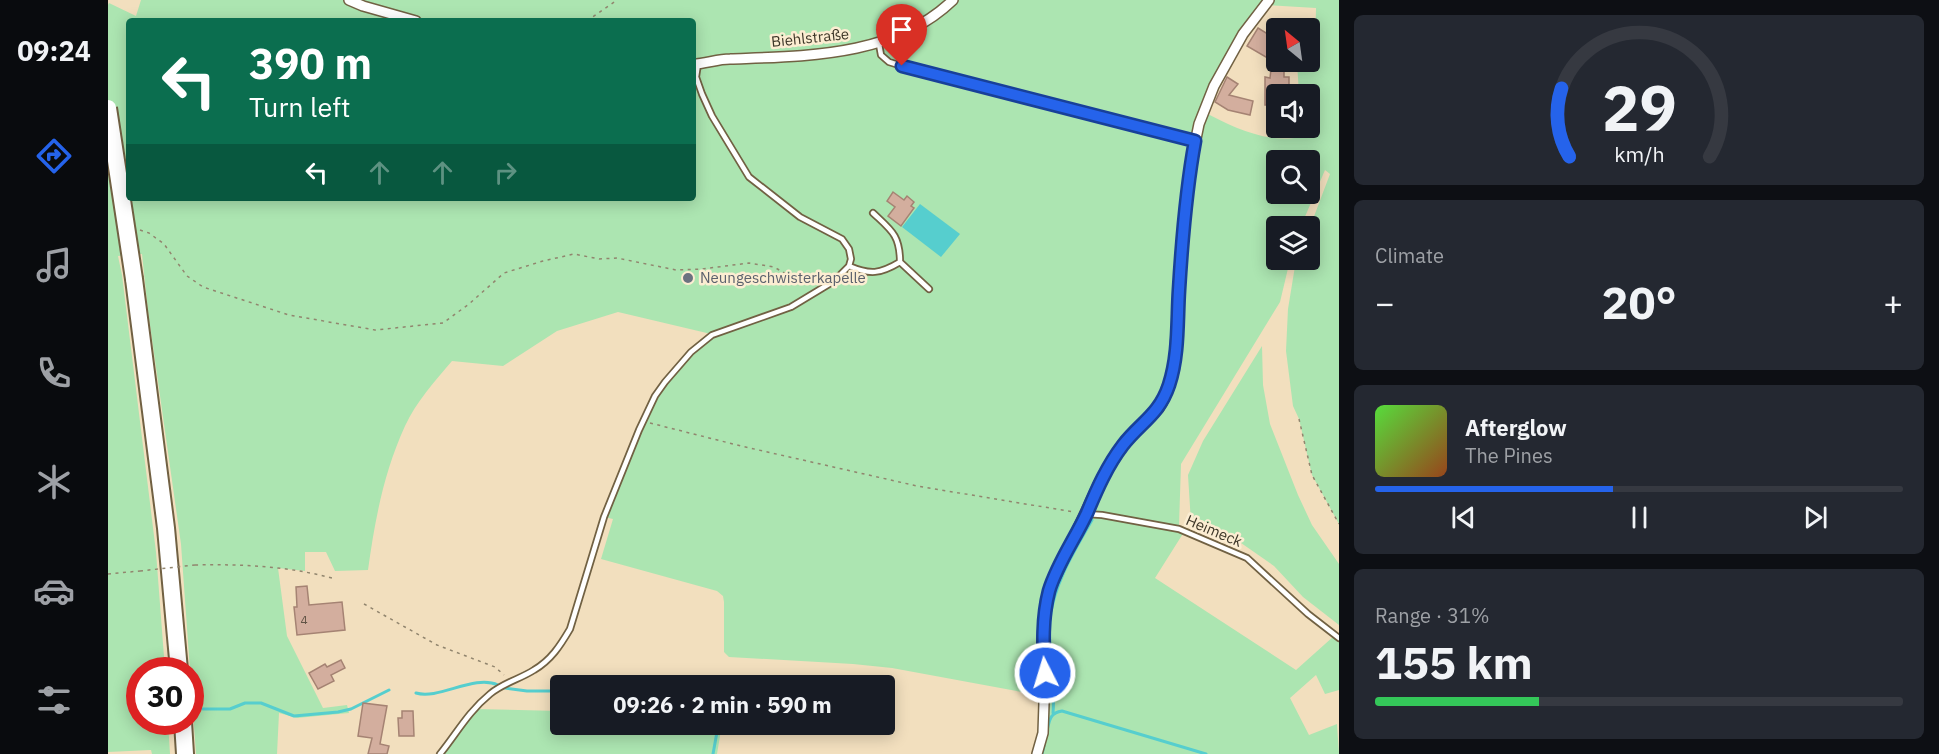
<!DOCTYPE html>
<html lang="en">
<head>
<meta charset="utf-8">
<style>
	body { margin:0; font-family:"IBM Plex Sans",sans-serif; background:#242831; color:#f1f3f6; height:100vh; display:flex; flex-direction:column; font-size:22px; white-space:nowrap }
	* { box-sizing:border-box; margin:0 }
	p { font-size:20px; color:#9ea1a6 }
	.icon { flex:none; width:33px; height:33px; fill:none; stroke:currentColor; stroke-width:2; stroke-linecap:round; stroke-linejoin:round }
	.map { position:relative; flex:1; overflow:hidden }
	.drawer { display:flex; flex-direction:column; gap:15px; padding:15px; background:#0d0f14; width:600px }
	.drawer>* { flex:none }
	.top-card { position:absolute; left:18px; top:18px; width:570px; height:183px; border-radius:6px; box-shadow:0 3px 15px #0003; background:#0b6e4f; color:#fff; overflow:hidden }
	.needle { width:39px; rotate:331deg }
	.buttons { position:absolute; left:1158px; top:18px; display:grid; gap:12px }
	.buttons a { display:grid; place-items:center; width:54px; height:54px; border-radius:6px; background:#171b24; box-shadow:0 3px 15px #0003; font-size:30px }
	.speed { position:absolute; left:18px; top:657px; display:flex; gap:12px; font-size:30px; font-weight:700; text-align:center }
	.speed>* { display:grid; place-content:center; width:78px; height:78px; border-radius:50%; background:#171b24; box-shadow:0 3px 15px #0003; line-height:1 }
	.speed .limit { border:9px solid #d22; background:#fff; color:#111 }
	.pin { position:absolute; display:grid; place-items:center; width:51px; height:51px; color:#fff; margin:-62px -26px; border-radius:50% 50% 50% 0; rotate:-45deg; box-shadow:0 0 6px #0007 }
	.pin .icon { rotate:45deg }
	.me { position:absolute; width:66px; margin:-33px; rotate:355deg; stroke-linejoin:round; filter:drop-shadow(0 0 4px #0008) }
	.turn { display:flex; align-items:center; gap:21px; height:126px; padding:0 24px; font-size:27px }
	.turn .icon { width:78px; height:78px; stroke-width:2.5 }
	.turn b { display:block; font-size:42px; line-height:51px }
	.lanes { display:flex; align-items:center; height:57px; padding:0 24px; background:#0003; justify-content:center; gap:30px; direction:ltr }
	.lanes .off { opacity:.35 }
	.big { font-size:45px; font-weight:700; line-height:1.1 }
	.drawer .tile { flex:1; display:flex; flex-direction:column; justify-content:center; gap:9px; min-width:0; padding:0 21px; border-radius:9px; background:#242831 }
	.drawer .dial { align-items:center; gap:0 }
	.dial svg { height:156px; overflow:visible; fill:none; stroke:#363941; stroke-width:7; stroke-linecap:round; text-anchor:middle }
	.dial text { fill:#f1f3f6; stroke:none }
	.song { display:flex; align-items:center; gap:18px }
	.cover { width:72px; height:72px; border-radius:9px; background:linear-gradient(135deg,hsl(110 70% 55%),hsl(20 70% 35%)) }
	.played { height:6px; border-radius:3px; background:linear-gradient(90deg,#2563eb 45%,#363941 45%) }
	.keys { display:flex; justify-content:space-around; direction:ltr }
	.heat { display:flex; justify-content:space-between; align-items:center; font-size:33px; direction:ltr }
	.charge { height:9px; border-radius:4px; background:linear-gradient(90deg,#34c759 31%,#363941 0) }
	.trip { position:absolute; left:442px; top:675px; width:345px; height:60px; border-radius:6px; background:#171b24; box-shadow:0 3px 15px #0003; font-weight:700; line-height:60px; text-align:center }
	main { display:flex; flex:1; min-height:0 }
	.menu { display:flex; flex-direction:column; width:108px; justify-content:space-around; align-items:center; background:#090b0e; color:#9ea1a6 }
	.menu .icon { width:42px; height:42px }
	.menu .current { color:#2563eb }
	.menu b { font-size:27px; color:#f1f3f6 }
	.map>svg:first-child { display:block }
	.green { fill:#ace5b1; fill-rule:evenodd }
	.water { fill:#56cece }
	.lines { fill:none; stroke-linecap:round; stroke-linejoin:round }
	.stream { stroke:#56cece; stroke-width:3 }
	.building { fill:#d3ae9e; stroke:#a58373; stroke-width:1.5 }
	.lane-casing { stroke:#716143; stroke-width:8 }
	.street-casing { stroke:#716143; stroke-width:12 }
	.highway-casing { stroke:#716143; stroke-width:20 }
	.path { stroke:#91856e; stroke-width:1.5; stroke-dasharray:3 4.5; stroke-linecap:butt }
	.lane { stroke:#fff; stroke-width:4.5 }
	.street { stroke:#fff; stroke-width:9 }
	.highway { stroke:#fff; stroke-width:16 }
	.highway-bridge-casing { stroke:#716143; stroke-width:20; stroke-linecap:butt }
	.path-bridge { stroke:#91856e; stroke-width:1.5; stroke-dasharray:3 4.5; stroke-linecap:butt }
	.highway-bridge { stroke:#fff; stroke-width:16 }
	.route-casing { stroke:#184099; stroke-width:15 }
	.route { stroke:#2563eb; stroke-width:10 }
	.worship-dot { fill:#6b7280; stroke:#fcedd2; stroke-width:2 }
	.labels { text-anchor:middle; stroke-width:5; stroke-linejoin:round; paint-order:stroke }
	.number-label { font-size:12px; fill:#625446 }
	.street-label { font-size:15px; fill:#3d3628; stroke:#fcedd2 }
	.worship-label { font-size:15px; fill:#5b616d; stroke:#fcedd2; text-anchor:start }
</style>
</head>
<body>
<main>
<nav class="menu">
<b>09:24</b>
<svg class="icon current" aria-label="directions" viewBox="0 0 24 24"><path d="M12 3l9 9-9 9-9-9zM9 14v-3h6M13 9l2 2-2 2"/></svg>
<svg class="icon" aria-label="music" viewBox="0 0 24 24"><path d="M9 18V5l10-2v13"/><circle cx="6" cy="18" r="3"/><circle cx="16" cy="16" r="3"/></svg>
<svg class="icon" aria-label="phone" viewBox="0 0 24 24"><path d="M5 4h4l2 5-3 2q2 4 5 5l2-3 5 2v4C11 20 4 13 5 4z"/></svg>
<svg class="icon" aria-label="climate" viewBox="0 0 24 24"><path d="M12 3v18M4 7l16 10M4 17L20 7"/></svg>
<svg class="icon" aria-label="car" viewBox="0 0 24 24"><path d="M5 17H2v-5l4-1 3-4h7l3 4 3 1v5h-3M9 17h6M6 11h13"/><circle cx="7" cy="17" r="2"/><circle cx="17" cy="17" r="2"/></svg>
<svg class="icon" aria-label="filters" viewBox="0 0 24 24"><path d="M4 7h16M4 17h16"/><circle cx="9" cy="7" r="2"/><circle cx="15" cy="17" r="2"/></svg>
</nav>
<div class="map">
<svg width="1231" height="754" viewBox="0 0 1231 754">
	<rect width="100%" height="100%" fill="#f2dfbe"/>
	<path class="green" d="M33 0H839C795 42 734 48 676 53 647 55 618 58 588 60 588 66 586 73 587 78 589 96 628 167 641 179 668 205 701 223 733 240L735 238 693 216 642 176 605 115 589 76 590 64C621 62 651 60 682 58 746 54 803 48 851 0H1231V524L1204 475 1191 419 1185 406 1178 351 1180 309 1188 260H1202V227L1222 174 1217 170 1193 226H1168V260H1182L1172 302 1073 464 1071 526 994 513 981 512 989 487 975 515 993 517 1076 532 1047 578 1188 670 1226 636 1231 640V690L1217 694 1208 675 1182 698 1201 735 1229 724 1231 754H927L934 733 935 696 784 668 745 664 621 657 616 652V602L615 596 609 591 493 559 505 519 496 517C521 457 546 369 607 337 630 325 657 319 681 310 703 301 724 285 741 269L756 273 757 271 739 264 725 280 683 305 639 319 603 334 510 312 449 331 395 366 344 361C327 381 308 402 297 426 276 472 267 519 260 570L227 571 218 552H197V571L170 568 179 636 215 708 239 705 241 713 189 718 171 713 169 754H88L73 544 40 311 34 254 10 256 14 275 48 552 57 670H32V722H60L62 754H44L43 750 0 752V5L1 3 28 16ZM1157 5 1208 8 1207 51 1202 52V62H1189L1191 94H1202V128H1192V137C1160 144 1124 127 1096 112 1111 73 1132 39 1157 5ZM21 21H585V198H21ZM1168 160H1202V194H1168Z
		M1154 346 1155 385 1162 424 1190 495 1204 525 1231 564V625L1195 597 1166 566 1123 536 1083 523 1080 475 1095 441Z
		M367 709 453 711V724H612L613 730 609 754H333Z"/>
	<path class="water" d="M812 204 852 234 833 257 794 227Z"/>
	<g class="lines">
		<path class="stream" d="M397 688 419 691H453
			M308 693C331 700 366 674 390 685
			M95 709H122L137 703H153L186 716 230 712 243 709 281 690
			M945 713C948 681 939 650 942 619 946 583 967 550 984 520
			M939 730C942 719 942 713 954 711L1098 754
			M605 754 609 732 607 724
			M934 754 936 746"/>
	</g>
	<path class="building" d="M1150 28 1168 39V52L1163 60 1139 46Z
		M1163 69H1176V77H1181V94H1168V105H1157V77L1162 78Z
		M1119 77 1130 84 1121 95 1145 101 1142 115 1120 110 1107 102Z
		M785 192 796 200 799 196 806 202 803 206 806 208 793 226 780 216 787 207 779 201Z
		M199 586 201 605 234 602 237 630 189 635 186 607H189L188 587Z
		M233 660 237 668 223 675 226 681 210 689 201 673 217 664 219 667Z
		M255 703 279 706 272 744 281 746 279 754H260L264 738 250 736Z
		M294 711H305L306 736H291L290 718H294Z"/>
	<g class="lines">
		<defs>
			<path id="lane" d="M771 44 773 55 781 62 794 66 1087 141
				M792 262 821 289
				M741 266C762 275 772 274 792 262 792 235 783 230 765 213
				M978 514 994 515 1071 529 1139 558 1200 614 1231 638
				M332 754C349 733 360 712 382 694 395 683 412 679 426 670 443 660 452 646 462 629L496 517 531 430 547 396 557 382 583 352 604 335 683 307 726 281 741 266 743 259 741 249 734 239 692 217 641 177 604 116 594 94 588 77 590 64"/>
			<path id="street" d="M241 0 255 6 308 21
				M585 64C597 64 609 59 622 59 699 56 786 57 845 0
				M929 754 935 733 937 673 934 641 941 591 992 481 1016 444 1051 408 1056 399 1066 370 1075 227 1084 158 1091 124 1106 86 1135 34 1161 0"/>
			<path id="highway" d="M26 279 58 528 71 670
				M75 722 77 754"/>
		</defs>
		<use href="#lane" class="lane-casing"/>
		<use href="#street" class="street-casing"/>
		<use href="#highway" class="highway-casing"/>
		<path class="path" d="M479 21 509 0
			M32 230 41 233 56 244 79 276 95 287 181 315 267 330 335 323 361 304 396 273 435 261 466 254 491 259 509 258 568 270 594 269 641 263 666 267 685 278 704 279 724 272
			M1191 419 1204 475 1231 524
			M542 423 633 446 809 486 966 512
			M87 565C135 564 178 566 224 578
			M0 574 32 571
			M256 604 329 645 387 667 396 675"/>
		<use href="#lane" class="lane"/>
		<use href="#street" class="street"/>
		<use href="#highway" class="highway"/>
		<defs>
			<path id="highway-bridge" d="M0 108 26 279"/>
		</defs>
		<use href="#highway-bridge" class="highway-bridge-casing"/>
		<path class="path-bridge" d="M32 571 87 565"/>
		<use href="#highway-bridge" class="highway-bridge"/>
	</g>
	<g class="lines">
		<defs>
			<path id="route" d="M794 66 1087 141C1078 190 1074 240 1071 290 1069 321 1071 355 1061 385 1051 415 1033 422 1015 445 999 466 989 489 979 513 967 539 949 564 941 591 934 618 935 646 937 673"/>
		</defs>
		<use href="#route" class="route-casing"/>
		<use href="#route" class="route"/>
	</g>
	<circle class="worship-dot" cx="580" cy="278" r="6"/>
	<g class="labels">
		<g class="number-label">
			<text x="196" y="624">4</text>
		</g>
		<g class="street-label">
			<text transform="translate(702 38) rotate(-6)" y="5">Biehlstraße</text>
			<text transform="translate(1106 531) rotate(23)" y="5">Heimeck</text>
		</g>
		<g class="worship-label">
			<text x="592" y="283">Neungeschwisterkapelle</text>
		</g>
	</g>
</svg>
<div class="buttons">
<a><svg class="needle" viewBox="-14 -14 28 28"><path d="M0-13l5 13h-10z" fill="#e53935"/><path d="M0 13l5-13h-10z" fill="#9ea1a6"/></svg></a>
<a><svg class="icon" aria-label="sound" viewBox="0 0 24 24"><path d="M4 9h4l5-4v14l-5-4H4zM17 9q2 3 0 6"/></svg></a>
<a><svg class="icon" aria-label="search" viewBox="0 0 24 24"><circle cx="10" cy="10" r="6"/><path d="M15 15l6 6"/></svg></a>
<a><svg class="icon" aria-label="layers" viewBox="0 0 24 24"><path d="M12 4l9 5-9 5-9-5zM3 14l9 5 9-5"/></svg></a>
</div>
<div class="speed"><div class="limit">30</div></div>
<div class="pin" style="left:794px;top:66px;background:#d93025"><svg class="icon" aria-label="arrive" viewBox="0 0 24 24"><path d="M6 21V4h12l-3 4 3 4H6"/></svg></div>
<svg class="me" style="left:937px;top:673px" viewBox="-20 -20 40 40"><circle r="17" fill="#2563eb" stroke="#fff" stroke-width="3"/><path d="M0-11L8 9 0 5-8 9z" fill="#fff"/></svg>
<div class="trip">09:26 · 2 min · 590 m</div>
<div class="top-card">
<div class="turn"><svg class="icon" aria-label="left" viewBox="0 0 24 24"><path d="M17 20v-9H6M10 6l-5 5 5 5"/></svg><div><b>390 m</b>Turn left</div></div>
<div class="lanes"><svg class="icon" aria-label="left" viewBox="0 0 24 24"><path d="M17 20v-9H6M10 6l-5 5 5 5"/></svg><svg class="icon off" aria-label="ahead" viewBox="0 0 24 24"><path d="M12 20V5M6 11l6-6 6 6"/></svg><svg class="icon off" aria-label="ahead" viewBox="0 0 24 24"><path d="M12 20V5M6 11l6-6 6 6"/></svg><svg class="icon off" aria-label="right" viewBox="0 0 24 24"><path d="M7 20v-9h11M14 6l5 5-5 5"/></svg></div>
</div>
</div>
<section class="drawer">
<div class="tile dial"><svg viewBox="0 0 100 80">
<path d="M14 69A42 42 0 1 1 86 69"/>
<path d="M14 69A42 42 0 0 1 10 34" stroke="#2563eb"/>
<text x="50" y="56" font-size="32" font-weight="700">29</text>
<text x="50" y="72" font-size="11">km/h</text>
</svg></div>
<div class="tile"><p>Climate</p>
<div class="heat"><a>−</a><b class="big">20°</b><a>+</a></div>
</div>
<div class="tile">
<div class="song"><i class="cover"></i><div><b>Afterglow</b><p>The Pines</p></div></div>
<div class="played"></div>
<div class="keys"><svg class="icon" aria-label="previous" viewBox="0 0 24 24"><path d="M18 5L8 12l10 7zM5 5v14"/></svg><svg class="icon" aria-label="pause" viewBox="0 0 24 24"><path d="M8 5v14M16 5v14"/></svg><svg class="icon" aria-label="next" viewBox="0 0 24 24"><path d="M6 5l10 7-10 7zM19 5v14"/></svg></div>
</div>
<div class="tile"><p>Range · 31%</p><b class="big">155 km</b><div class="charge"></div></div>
</section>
</main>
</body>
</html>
